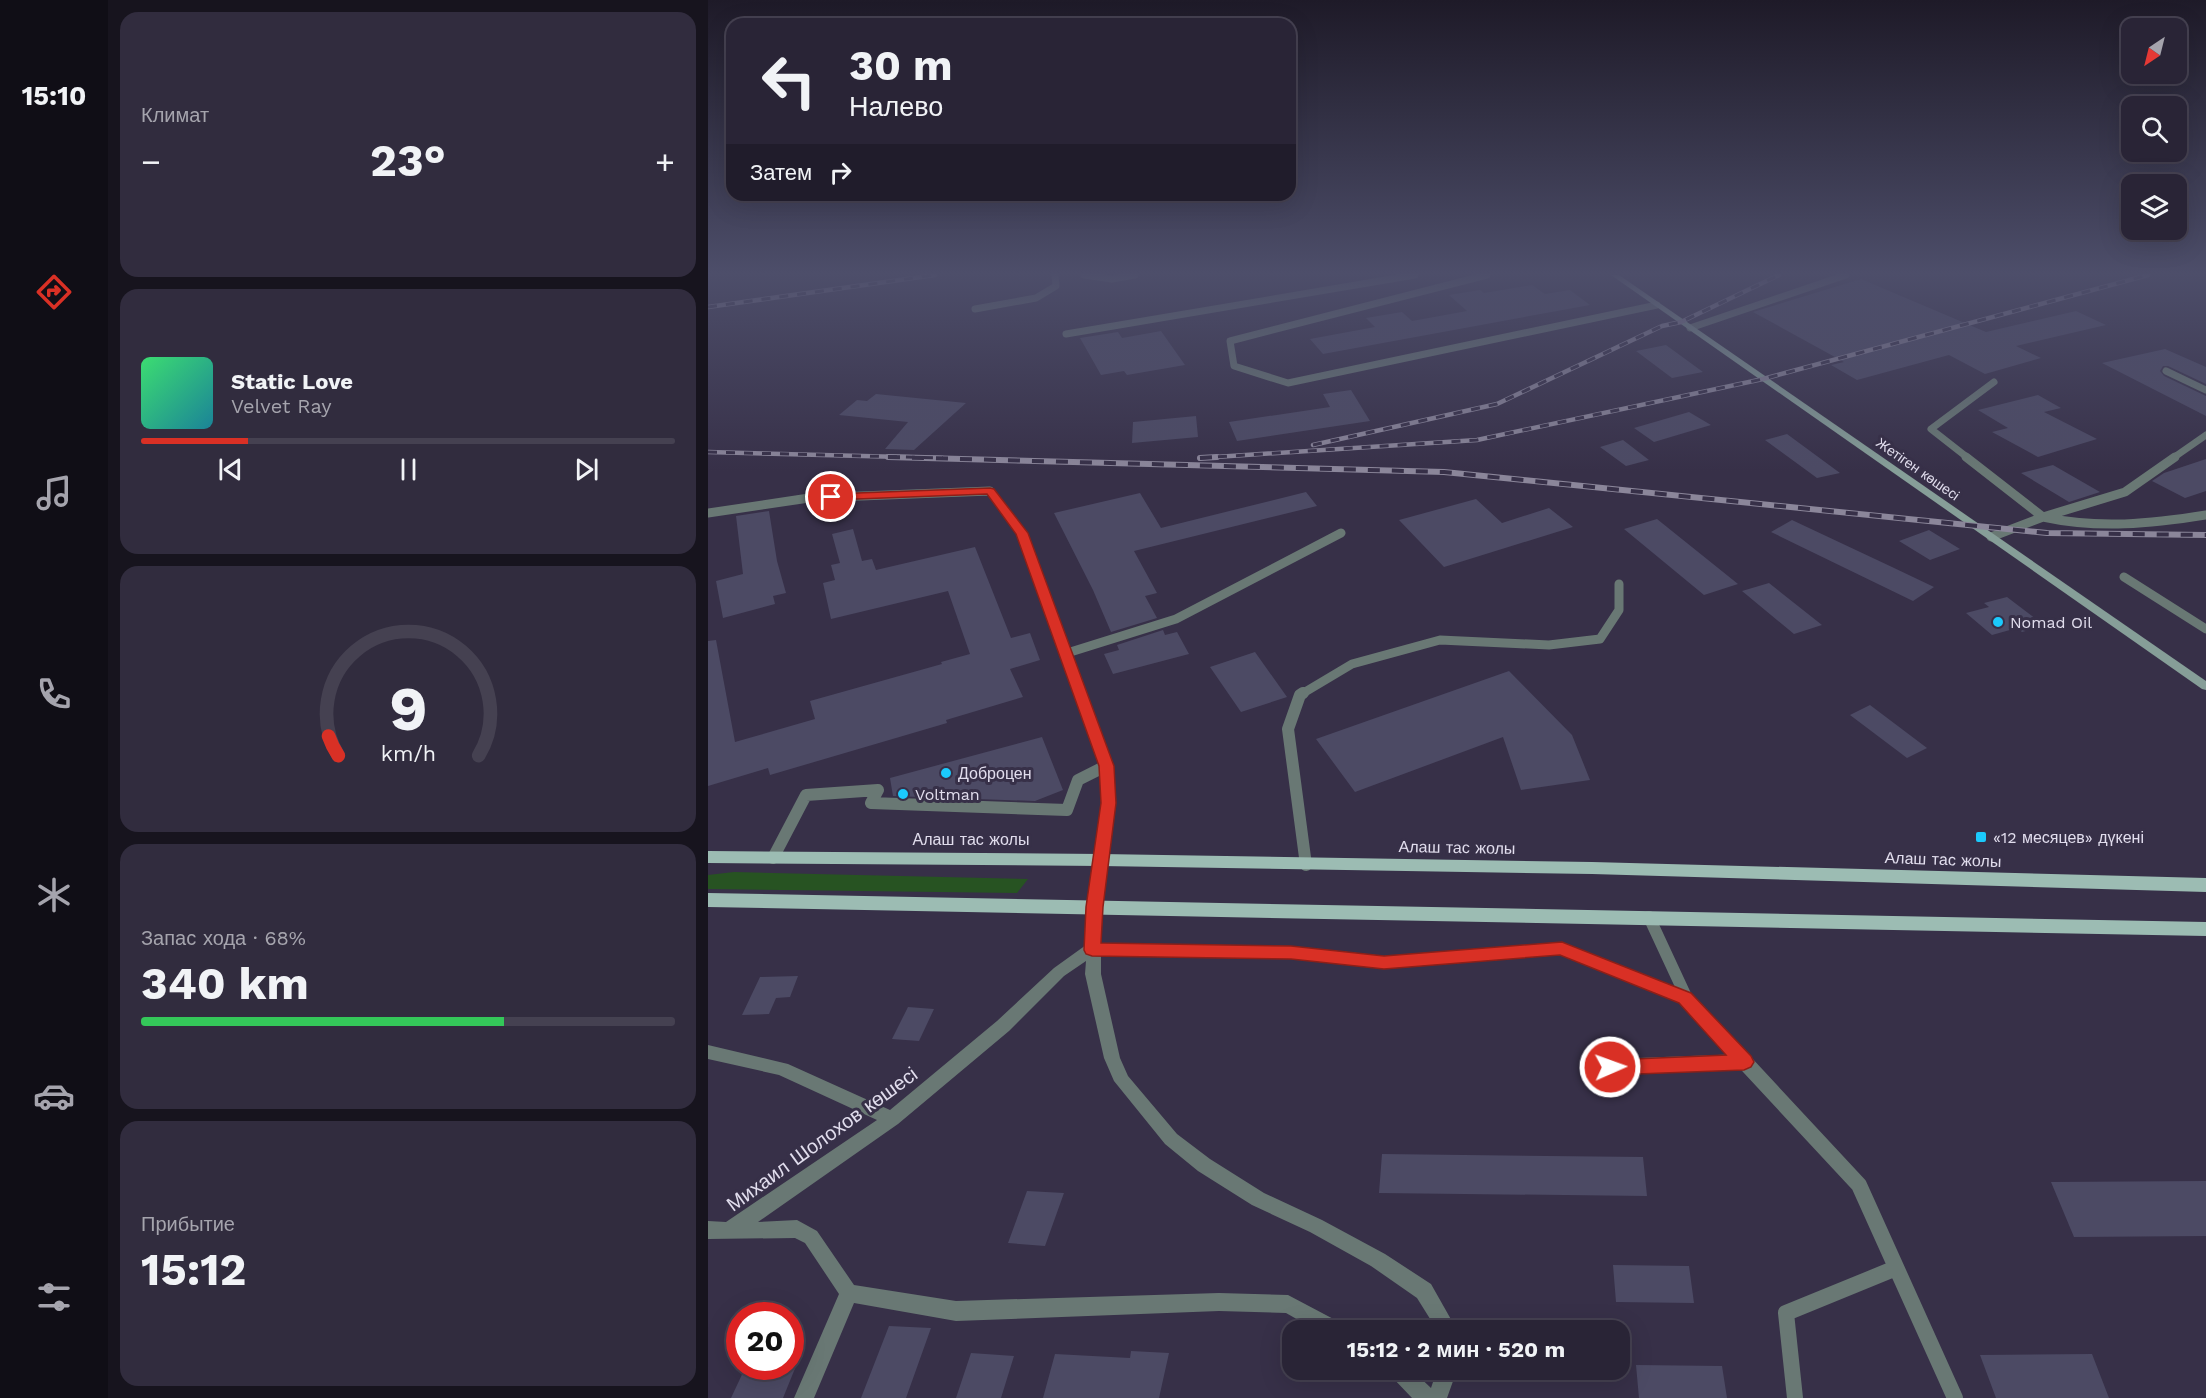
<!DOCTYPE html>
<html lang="ru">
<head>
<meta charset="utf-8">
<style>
	body { margin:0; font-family:"Work Sans",sans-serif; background:#312c3e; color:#f1f3f6; height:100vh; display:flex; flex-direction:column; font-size:22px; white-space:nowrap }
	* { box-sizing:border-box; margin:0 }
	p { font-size:20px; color:#a5a4ad }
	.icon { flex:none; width:33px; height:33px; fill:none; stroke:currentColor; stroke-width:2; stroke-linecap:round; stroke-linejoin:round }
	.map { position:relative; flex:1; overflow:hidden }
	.details { display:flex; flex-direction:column; gap:12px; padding:12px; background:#17141e; width:600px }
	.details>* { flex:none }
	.hud { position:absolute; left:18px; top:18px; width:570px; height:183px; border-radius:18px; box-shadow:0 6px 24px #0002,0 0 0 2px #454151; background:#292436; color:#f1f3f6; overflow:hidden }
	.needle { width:39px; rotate:215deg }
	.fabs { position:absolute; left:1413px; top:18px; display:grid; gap:12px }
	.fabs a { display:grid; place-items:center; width:66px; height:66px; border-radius:12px; background:#292436; box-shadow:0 6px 24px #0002,0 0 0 2px #454151; font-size:30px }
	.speed { position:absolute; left:18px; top:1302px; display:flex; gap:12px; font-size:30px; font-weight:700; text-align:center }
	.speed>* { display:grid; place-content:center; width:78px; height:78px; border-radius:50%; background:#292436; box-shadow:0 6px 24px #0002,0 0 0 2px #454151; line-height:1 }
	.speed .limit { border:9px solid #d22; background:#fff; color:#111 }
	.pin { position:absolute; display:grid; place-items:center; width:51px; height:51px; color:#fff; margin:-26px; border:3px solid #fff; border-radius:50%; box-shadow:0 2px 6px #0007 }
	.me { position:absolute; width:66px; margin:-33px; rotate:88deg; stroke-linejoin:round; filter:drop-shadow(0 0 4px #0008) }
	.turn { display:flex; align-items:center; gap:21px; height:126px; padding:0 24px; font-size:27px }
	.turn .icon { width:78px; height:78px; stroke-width:2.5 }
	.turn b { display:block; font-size:42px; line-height:51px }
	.then { display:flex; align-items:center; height:57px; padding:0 24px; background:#0003; gap:12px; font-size:22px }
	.big { font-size:45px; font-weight:700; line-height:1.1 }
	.details .widget { flex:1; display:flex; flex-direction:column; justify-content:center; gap:9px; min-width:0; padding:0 21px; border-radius:18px; background:#312c3e }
	.details .dial { align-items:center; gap:0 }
	.dial svg { height:156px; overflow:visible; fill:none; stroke:#454151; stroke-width:7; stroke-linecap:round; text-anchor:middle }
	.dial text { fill:#f1f3f6; stroke:none }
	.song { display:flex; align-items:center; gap:18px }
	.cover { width:72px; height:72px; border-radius:9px; background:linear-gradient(135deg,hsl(140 70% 55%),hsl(190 70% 35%)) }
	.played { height:6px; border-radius:3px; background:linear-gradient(90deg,#d93025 20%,#454151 20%) }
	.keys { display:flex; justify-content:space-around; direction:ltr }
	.heat { display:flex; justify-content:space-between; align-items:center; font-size:33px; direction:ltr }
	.charge { height:9px; border-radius:4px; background:linear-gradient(90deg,#34c759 68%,#454151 0) }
	.trip { position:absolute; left:574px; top:1320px; width:348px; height:60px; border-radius:18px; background:#292436; box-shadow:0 6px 24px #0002,0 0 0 2px #454151; font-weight:700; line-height:60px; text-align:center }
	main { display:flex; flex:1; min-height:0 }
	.tabs { display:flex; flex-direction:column; width:108px; justify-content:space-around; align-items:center; background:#100e16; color:#a5a4ad }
	.tabs .icon { width:42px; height:42px }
	.tabs .on { color:#d93025 }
	.tabs b { font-size:27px; color:#f1f3f6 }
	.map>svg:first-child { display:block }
	.green { fill:#275322 }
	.building { fill:#4c4a64 }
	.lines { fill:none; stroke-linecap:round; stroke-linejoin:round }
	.lane-far3 { stroke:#697874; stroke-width:7 }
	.lane-far2 { stroke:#697874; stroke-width:9 }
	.lane-far1 { stroke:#697874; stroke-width:12 }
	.lane { stroke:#697874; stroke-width:16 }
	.street { fill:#697874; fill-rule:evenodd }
	.secondary { fill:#869e98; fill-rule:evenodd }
	.primary { fill:#9cbcb3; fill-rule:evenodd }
	.rail-far1-casing { stroke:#8b869a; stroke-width:4.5 }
	.rail-casing { stroke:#8b869a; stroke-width:6 }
	.rail-far1 { stroke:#373048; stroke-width:3; stroke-dasharray:9; stroke-linecap:butt }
	.rail { stroke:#373048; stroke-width:4; stroke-dasharray:12; stroke-linecap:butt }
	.route { fill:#d93025; stroke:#8d1f18; stroke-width:1.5 }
	.poi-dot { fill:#1bcafc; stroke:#373048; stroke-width:2 }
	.labels { text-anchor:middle; stroke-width:6; stroke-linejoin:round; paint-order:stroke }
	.far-street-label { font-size:14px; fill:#e1dded; stroke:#373048 }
	.poi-label { font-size:16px; fill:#e1dded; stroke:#373048; text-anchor:start }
	.street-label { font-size:16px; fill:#e1dded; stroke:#373048 }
	.near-street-label { font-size:20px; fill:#e1dded; stroke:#373048 }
</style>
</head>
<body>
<main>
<nav class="tabs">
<b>15:10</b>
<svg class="icon on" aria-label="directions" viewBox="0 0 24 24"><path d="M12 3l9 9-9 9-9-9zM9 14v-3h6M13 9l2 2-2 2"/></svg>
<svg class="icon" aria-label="music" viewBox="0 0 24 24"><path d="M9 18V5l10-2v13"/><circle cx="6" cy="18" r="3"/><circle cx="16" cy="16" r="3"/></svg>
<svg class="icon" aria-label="phone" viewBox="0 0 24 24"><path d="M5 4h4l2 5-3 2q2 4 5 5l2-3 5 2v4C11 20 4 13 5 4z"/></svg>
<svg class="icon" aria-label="climate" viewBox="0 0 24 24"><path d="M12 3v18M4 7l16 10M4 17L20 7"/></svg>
<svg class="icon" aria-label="car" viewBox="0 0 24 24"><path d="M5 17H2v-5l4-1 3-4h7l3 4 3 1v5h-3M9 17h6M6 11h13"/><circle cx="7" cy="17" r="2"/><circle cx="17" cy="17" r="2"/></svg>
<svg class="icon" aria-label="filters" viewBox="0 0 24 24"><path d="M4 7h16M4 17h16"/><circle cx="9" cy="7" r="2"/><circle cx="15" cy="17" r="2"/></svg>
</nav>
<section class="details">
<div class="widget"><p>Климат</p>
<div class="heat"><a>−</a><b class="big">23°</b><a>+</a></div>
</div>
<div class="widget">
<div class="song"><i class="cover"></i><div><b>Static Love</b><p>Velvet Ray</p></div></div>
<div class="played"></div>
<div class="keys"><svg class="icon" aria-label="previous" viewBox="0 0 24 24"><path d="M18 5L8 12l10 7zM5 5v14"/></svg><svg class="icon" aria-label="pause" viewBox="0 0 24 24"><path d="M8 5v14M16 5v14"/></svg><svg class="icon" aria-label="next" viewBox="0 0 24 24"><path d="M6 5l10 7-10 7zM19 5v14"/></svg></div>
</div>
<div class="widget dial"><svg viewBox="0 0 100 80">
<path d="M14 69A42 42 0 1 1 86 69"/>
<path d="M14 69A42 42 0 0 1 9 59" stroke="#d93025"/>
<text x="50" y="56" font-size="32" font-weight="700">9</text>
<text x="50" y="72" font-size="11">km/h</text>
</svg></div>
<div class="widget"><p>Запас хода · 68%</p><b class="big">340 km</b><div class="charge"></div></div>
<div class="widget"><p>Прибытие</p><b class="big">15:12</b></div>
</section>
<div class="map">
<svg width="1498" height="1398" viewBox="0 0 1498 1398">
	<rect width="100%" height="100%" fill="#373048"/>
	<path class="green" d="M26 872 320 879 309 893 0 889V875Z"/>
	<path class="building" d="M1153 279 1278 332 1368 311 1398 325 1308 346 1333 358 1277 374 1241 355 1149 380 1123 365 1136 362 1045 312Z
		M824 285 837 294 862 290 882 305 615 354 602 339 667 327 658 318 694 312 704 321 759 311 741 295 772 290 776 293Z
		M453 331 477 365 419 375 416 371 393 375 372 338 410 332 414 338Z
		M958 345 995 372 964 378 928 351Z
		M1457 349 1498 367V384L1460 366H1455L1452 371 1456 376 1498 396V416L1394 363Z
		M643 390 662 421 529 441 521 422 622 407 615 394Z
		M168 394 258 403 206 450 177 449 200 422 131 415 149 400 159 401Z
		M1330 395 1353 408 1336 412 1389 439 1330 457 1284 432 1300 428 1270 410Z
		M981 412 1003 425 946 442 926 428Z
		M488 416 490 437 424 443 425 422Z
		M1079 434 1132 473 1109 478 1057 440Z
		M915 440 941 460 918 466 892 447Z
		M1498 459V491L1477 498 1444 481 1456 473Z
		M1345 465 1392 492 1361 502 1313 473Z
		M598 492 609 506 426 551 449 593 437 596 449 618 403 632 385 590 346 513 432 493 453 528Z
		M768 499 794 523 841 508 865 527 736 567 691 520Z
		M61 511 69 561 78 593 65 596 67 604 15 618 8 581 35 574 28 516Z
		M949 519 1030 584 996 595 916 529Z
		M1084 520 1184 567 1226 587 1205 601 1063 532Z
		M145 529 154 561 164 559 168 570 267 547 303 638 322 633 332 660 302 669 315 697 238 720 239 723 62 775 60 768 0 786V641L8 640 27 742 107 719 102 701 234 664 233 662 262 654 240 591 123 619 115 583 127 580 123 565 132 563 124 534Z
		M1221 530 1252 549 1222 560 1191 541Z
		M1061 583 1114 625 1086 634 1034 591Z
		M1299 597 1337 626 1314 632 1309 628 1284 635 1258 613 1281 607 1276 603Z
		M455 630 457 635 469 632 481 654 405 674 396 654 411 650 409 645Z
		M547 652 579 697 533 712 502 667Z
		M801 671 864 735 882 780 813 790 795 737 647 792 608 739Z
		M1162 705 1219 748 1199 758 1142 715Z
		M334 737 355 790 327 801 185 796 182 778Z
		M90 976 82 997 68 998 61 1014 34 1015 52 977Z
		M200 1007 226 1009 211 1041 184 1039Z
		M674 1154 935 1157 939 1196 671 1193Z
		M1498 1181V1236L1366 1237 1343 1182Z
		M319 1191 356 1193 337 1246 300 1243Z
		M905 1265 981 1266 986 1303 908 1302Z
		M181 1326 223 1328 198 1398H153Z
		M423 1351 461 1353 451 1398H335L347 1354 422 1358Z
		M263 1353 306 1356 293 1398H248Z
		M1384 1354 1401 1398H1288L1272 1355Z
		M928 1365 1014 1366 1019 1398H931Z
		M38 1366H88L75 1398H23Z"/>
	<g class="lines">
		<path class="lane-far3" d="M376 275 404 279 427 275
			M779 275 522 341 526 366 580 383 949 305
			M267 309 328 298 348 286 347 275
			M982 328 1138 275
			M358 334 707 275
			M1458 371 1498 390
			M1260 458 1223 429 1286 382
			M1465 458 1498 435"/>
		<path class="lane-far2" d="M1258 457 1335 517 1283 537
			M1467 457 1417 492 1335 517C1390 529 1443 524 1498 515
			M0 513 101 498 282 491 314 533
			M1416 577 1498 629
			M356 654 468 619 633 533
			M592 695 644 664 732 640 841 645 892 639 911 610V584"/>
		<path class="lane-far1" d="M595 693 592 695 580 729 598 865
			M65 858 98 795 170 790 163 803 359 810 370 780 398 766
			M941 917 980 1001
			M384 949 583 952 676 962 853 949 977 998"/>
		<path class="lane" d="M979 1000 1151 1185 1247 1398
			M902 1067 1036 1062
			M1087 1398 1078 1313 1188 1268"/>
		<path class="street" d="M314 530 319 533 404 766 407 803 393 907V974L412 1058 420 1076 469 1134 502 1159 556 1193 614 1220 677 1254 723 1284 749 1330H729L709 1298 663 1266 602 1232 544 1205 490 1171 457 1144 406 1081 396 1058 377 974 378 961 356 976 301 1031 190 1124 50 1222 89 1220 109 1231 146 1285 248 1301 511 1293 580 1295 633 1323 635 1330H608L578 1313 511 1311 248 1321 146 1303 106 1398H86L131 1294 97 1243 87 1238 0 1239V1221L18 1222 169 1120 71 1075 0 1059V1045L80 1064 182 1110 289 1021 346 968 378 945 379 907 393 803 392 766 309 533Z
			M681 1370H704L723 1388 729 1370H749L739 1398H704L684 1377Z"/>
		<path class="secondary" d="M903 275H911L1498 681V690L1494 689Z"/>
		<path class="primary" d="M0 851 393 854 884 862 1498 878V892L884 874 393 866 0 863Z
			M0 893 1498 922V936L0 907Z"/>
		<defs>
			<path id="rail-far1" d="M0 307 227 275
				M605 445 789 404 954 326 973 322 1071 275
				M0 452 235 458
				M492 458 769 440 1055 379 1440 275"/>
			<path id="rail" d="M180 457 736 472 1339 533 1498 535
				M492 458 509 457"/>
		</defs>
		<use href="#rail-far1" class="rail-far1-casing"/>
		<use href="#rail" class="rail-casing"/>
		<use href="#rail-far1" class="rail-far1"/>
		<use href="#rail" class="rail"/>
	</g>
	<linearGradient id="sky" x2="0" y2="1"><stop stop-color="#1e1a28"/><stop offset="0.58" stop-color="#4d4e6a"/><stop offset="1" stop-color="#4d4e6a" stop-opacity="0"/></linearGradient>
	<rect width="1498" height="471" fill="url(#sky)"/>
	<path class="route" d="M282 488 286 489 320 533 406 766 408 803 395 907 393 943 583 946 676 956 854 942 983 993 1043 1056 1046 1062 1043 1067 1036 1070 902 1075 895 1073 893 1067 895 1062 902 1060 1018 1055 971 1003 852 955 676 969 583 959 384 956 378 954 376 950 378 907 393 803 391 766 308 534 279 494 123 500 118 497 123 494Z"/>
	<g class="poi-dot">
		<circle cx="1290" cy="622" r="6"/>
		<circle cx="238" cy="773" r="6"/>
		<circle cx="195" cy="794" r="6"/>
		<rect x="1267" y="831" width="12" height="12" rx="3"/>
	</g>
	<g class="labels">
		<g class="far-street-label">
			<text transform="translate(1210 469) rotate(35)" y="5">Жетіген көшесі</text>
		</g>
		<g class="poi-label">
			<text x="1302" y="628">Nomad Oil</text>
			<text x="250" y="779">Доброцен</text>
			<text x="207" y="800">Voltman</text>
			<text x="1285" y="843">«12 месяцев» дүкені</text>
		</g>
		<g class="street-label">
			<text x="263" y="845">Алаш тас жолы</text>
			<text transform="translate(749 847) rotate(1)" y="6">Алаш тас жолы</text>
			<text transform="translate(1235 859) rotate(2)" y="6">Алаш тас жолы</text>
		</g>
		<g class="near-street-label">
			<text transform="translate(114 1139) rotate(-36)" y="7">Михаил Шолохов көшесі</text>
		</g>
	</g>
</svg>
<div class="fabs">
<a><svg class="needle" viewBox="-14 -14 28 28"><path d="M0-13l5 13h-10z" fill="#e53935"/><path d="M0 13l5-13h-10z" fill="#a5a4ad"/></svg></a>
<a><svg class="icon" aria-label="search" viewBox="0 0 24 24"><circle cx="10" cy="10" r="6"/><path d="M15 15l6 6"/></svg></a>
<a><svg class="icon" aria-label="layers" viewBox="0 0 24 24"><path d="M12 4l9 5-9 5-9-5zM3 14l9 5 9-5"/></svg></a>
</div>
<div class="speed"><div class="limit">20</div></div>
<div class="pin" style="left:123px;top:497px;background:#d93025"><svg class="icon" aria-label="arrive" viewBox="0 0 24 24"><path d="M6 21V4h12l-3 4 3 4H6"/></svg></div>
<svg class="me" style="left:902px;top:1067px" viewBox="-20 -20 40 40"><circle r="17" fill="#d93025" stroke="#fff" stroke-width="3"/><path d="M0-11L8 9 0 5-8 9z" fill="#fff"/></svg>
<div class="trip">15:12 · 2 мин · 520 m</div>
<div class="hud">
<div class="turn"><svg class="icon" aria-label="left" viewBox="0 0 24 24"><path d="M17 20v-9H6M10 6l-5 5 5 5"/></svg><div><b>30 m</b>Налево</div></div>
<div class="then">Затем<svg class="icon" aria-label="right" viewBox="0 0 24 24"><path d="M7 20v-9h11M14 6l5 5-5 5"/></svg></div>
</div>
</div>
</main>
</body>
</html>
